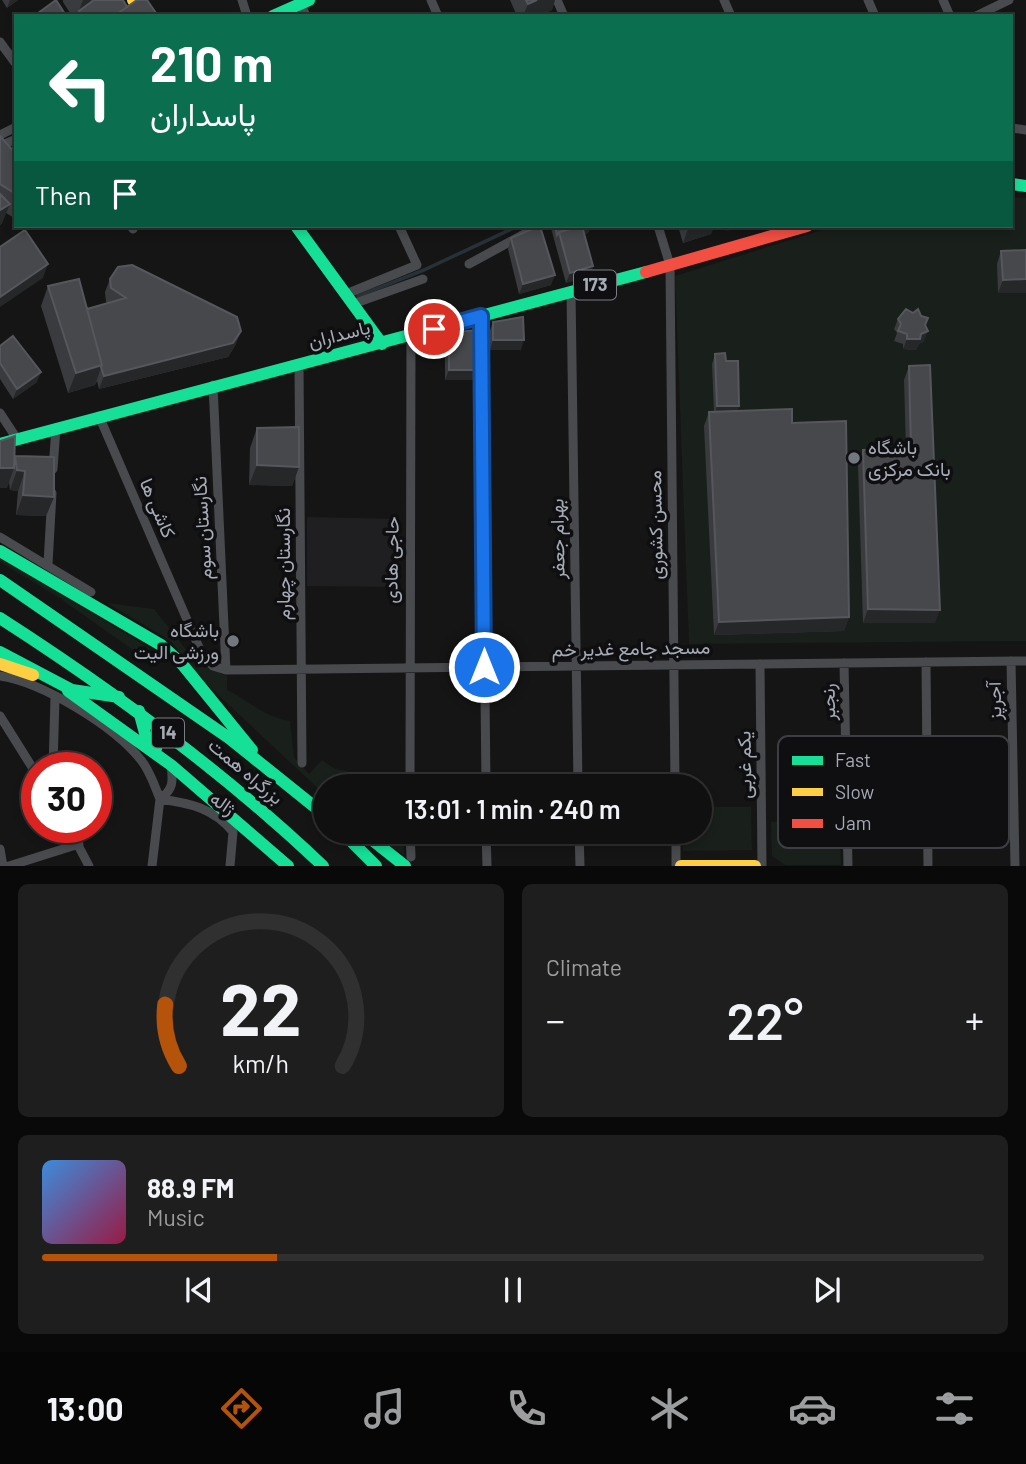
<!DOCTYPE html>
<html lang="en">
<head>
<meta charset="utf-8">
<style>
	body { margin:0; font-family:Barlow,Vazirmatn,sans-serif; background:#1e1e1e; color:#f1f3f6; height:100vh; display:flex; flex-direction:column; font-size:26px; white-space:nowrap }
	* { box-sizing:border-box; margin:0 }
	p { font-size:23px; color:#9c9d9f }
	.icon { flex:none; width:38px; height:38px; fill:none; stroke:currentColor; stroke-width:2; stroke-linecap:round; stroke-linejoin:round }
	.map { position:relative; height:866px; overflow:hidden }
	.details { display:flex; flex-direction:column; gap:18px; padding:18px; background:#090909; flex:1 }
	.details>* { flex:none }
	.top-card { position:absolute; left:14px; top:14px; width:999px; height:214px; border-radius:0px; box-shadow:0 4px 10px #0003,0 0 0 2px #303030; background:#0b6e4f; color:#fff; overflow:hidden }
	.speed { position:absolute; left:21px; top:752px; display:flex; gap:14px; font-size:35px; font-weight:700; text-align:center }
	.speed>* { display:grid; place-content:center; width:91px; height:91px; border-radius:50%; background:#101010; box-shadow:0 4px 10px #0003,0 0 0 2px #303030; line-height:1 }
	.speed .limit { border:10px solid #d22; background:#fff; color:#111 }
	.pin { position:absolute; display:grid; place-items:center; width:60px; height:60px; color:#fff; margin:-30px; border:4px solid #fff; border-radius:50%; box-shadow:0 2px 7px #0007 }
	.me { position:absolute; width:77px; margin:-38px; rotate:0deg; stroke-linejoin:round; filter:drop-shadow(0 0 5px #0008) }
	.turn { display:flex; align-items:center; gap:24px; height:147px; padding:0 21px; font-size:32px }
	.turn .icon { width:91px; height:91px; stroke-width:2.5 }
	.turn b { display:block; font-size:49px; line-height:60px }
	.then { display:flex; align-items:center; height:66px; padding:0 21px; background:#0003; gap:14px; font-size:26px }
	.big { font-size:52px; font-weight:600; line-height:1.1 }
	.details .widget { flex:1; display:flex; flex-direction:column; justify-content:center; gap:10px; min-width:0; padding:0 24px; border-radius:10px; background:#1e1e1e }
	.details .dial { align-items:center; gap:0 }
	.dial svg { height:182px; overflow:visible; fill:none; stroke:#303030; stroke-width:7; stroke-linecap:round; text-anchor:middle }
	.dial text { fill:#f1f3f6; stroke:none }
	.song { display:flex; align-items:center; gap:21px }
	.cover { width:84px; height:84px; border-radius:10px; background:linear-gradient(135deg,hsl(210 70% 55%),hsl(340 70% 35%)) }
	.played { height:7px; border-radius:4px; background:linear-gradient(90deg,#b45309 25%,#303030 25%) }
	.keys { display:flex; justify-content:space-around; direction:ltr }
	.heat { display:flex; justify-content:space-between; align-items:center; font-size:38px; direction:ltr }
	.details .tiles { flex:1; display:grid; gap:18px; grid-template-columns:1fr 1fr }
	.widget:last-child { grid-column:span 2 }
	.trip { position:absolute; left:313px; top:774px; width:399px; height:70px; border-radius:35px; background:#101010; box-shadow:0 4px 10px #0003,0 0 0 2px #303030; font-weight:600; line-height:70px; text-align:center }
	.dock { display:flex; height:112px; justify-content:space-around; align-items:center; background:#060606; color:#9c9d9f }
	.dock .icon { width:49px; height:49px }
	.dock .selected { color:#b45309 }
	.dock b { font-size:32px; color:#f1f3f6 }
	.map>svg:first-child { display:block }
	.built { fill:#1f1f22 }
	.green { fill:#191f1a }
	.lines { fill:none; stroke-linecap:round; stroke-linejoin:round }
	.stream { stroke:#283137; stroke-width:3.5 }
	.street { stroke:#494a4e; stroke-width:9 }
	.fast { stroke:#16e098; stroke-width:12 }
	.slow { stroke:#ffcf43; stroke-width:12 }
	.jam { stroke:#f24e42; stroke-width:12 }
	.wall { fill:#3a3b3e }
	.shaded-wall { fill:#262728 }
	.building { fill:#46484b; stroke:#55575c; stroke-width:2 }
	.route-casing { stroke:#114b97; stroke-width:18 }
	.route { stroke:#1a73e8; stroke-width:12 }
	.poi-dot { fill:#73777e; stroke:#0f0f11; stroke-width:2.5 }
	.labels { text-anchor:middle; stroke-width:7; stroke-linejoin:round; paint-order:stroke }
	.shield { fill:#0f0f11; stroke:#797d84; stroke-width:2 }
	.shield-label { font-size:18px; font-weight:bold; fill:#a6acb6 }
	.street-label { font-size:19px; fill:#a6acb6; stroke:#0f0f11 }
	.poi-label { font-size:19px; fill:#a6acb6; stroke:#0f0f11; text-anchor:start }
	.key { fill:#0f0f11; stroke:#3c3e43; stroke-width:2 }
	.key-label { font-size:19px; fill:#a6acb6 }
</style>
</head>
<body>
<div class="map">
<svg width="1026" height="866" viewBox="0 0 1026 866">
	<rect width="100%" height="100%" fill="#151515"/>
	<path class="built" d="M307 517 400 519V587L307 586Z"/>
	<path class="green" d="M1012 197 1026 198V641L689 644 675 276 835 226H1012Z
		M0 556 154 651 147 660 58 597 0 562Z
		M107 603 154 609 196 662 227 676V690C250 701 264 717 290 721L294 757 309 774 322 760 335 769 347 771 348 786H326L325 795 198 676 171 641Z
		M700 807H751L752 850 683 851V831H700Z
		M839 820 841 865H785L772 856 771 822Z
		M369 831H403L404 855Z"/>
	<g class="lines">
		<path class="stream" d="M358 296 424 270 518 226"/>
		<path class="street" d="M242 0 247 16
			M431 0 438 16
			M557 0 564 16
			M724 0 731 16
			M868 0 875 16
			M943 0 950 16
			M301 4 306 16
			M976 16 1009 0
			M0 42 16 64
			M1012 128 1026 130
			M0 135 16 127
			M0 146 16 139
			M131 226 133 229
			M658 226 670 265 675 786
			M469 264 539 226
			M571 291 578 786
			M346 294 417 265 399 226
			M353 304 423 279
			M481 316 486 786
			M299 364 302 763
			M213 385 226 670
			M0 413 17 439
			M99 416 201 652 213 666 226 670 1026 661
			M53 469 56 428
			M0 537 91 592
			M48 564 52 493
			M1011 661 1015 866
			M926 662 928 866
			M844 663 848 866
			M760 664 762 866
			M0 676C42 682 114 726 141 760 150 771 155 787 160 799 189 803 214 808 233 832L230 866
			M0 716 37 775
			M53 768 55 698
			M410 786 411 335
			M69 828 89 866
			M410 831 411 857
			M486 831 487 866
			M579 831 580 866
			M676 831V866
			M0 849 3 866
			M9 866 79 844
			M152 866 160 799C174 789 173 781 171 765"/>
		<path class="fast" d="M273 16 309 0
			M1012 184 1026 186
			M296 226 382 344
			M0 444 646 272
			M0 551 161 645 182 664 252 750
			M0 580 229 738 326 816
			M0 618C115 692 224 772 323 866
			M0 652 72 690 119 697
			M68 691 171 765 288 866
			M139 711 146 737 156 749
			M341 831 376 866
			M361 831 405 866"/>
		<path class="slow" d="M133 0 144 16
			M0 664 33 675
			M681 866H755"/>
		<path class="jam" d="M646 272 807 226"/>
	</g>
	<path class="wall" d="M2 0H18L7 8Z
		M63 0H123L127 7 158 16H72L63 2Z
		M510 0H555L552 10 538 16H517Z
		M0 136 16 154V219L6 213 2 223 0 225Z
		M552 226H591L588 233 584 234 593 266 590 276 566 283 551 228Z
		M678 226H714L711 234 683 243Z
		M511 238 551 285 519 294 508 249Z
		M1026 250V293H998L997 264 1001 251Z
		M110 279 236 344 228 357 99 389 97 381 95 385 68 393 41 306 48 286 87 309 108 303 106 302 105 292Z
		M898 319 925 325 924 341 919 344 916 350 903 349V344L894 341 897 333 894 329Z
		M493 322 521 350H490L489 333Z
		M449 333 474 380H445V344Z
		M0 346 37 382 13 399 0 379Z
		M715 354 726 361 739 406 737 411 792 423 849 617 844 631 714 635 704 426 709 412H714L712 364Z
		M909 366 935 623H863L858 464 863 450 906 449 904 380Z
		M257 428 299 467 292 486 249 485 250 448Z
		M15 456 54 497 46 516 16 515 18 491 10 490 9 482 7 488Z"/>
	<path class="shaded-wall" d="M10 0H18L7 8Z
		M83 0H103L79 11 77 16Z
		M537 0H555L552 10 538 16H523L528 4Z
		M10 204 2 223 0 225V210Z
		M591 226 588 233 561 240 559 235Z
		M698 226H714L711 234 683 243 688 229Z
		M728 226H746L726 231Z
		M48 264 43 278 0 307V297Z
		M593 266 590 276 566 283 570 273Z
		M555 275 551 285 519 294 523 284Z
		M1026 279V293H998L1003 280Z
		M241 331 236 344 228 357 99 389 104 376Z
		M928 331 924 341 919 344 916 350 903 349 907 339Z
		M493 340H524L521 350H490Z
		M102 365 95 385 68 393 76 373Z
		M449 370H478L474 380H445Z
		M41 372 37 382 13 399 17 389Z
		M717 406H739L736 416H714Z
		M257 465 299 467 292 486 249 485Z
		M0 468H14L7 488H0Z
		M17 470 25 471 18 491 10 490Z
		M23 495 54 497 46 516 16 515Z
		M868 609 940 610 935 623H863Z
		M849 617 844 631 714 635 719 622Z"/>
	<path class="building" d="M56 0 65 14 62 16H34Z
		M94 0H123L127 7 114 16H83L79 11Z
		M137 0H147L158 16H114Z
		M526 0H537L528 4Z
		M0 136 16 154V194L0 184Z
		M0 194 10 204 0 210Z
		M539 226H540L555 275 523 284 511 238Z
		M555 226H581L559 232 557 235Z
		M582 226 593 266 570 273 559 232Z
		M687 226H698L688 229Z
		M25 230 48 264 0 297V247Z
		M1026 250V279L1003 280 1001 251Z
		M132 265 237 317 241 331 233 343 104 376 101 367 102 365 87 309 126 298 111 288 110 279 118 267Z
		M79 279 102 365 76 373 48 286Z
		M906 309 913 313 918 309 921 316 928 318 925 325 928 331 921 334 920 339H907V334L898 331 901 324 898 319Z
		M523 317 524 340H493V322Z
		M476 330 478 370H449V333Z
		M13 336 41 372 17 389 0 363V346Z
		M725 353 726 361H738L739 406H717L715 354Z
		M930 365 940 610 868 609 863 450 911 448 909 366Z
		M792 409V423L846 421 849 617 719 622 709 412Z
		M299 427V467L257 465V428Z
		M15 436 14 468H0V441Z
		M15 456 54 457V497L23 495 25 471 17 470Z"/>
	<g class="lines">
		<defs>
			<path id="route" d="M434 329 481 316 484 667"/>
		</defs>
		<use href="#route" class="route-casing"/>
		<use href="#route" class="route"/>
	</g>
	<g class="poi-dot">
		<circle cx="854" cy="458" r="7"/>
		<circle cx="233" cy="641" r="7"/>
	</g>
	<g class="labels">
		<g class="shield">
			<rect x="574" y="270.5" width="42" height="29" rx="5"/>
			<rect x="152" y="718.5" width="32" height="29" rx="5"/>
		</g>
		<g class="shield-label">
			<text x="595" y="291">173</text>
			<text x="168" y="739">14</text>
		</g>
		<g class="street-label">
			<text transform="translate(339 334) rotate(-14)" y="7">پاسداران</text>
			<text transform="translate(158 508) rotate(67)" y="7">کاشی ها</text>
			<text transform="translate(655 525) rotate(-91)" y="7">محسن کشوری</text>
			<text transform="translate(202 528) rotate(-93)" y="7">نگارستان سوم</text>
			<text transform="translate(557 539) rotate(-91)" y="7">بهرام جعفر</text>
			<text transform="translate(391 560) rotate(-89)" y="7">حاجی هادی</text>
			<text transform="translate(283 564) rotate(-90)" y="7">نگارستان چهارم</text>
			<text transform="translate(631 648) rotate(-1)" y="7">مسجد جامع غدیر خم</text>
			<text transform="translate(994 701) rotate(-91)" y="7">آجرپز</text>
			<text transform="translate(828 702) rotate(-91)" y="7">رنجبر</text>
			<text transform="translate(744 765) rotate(-91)" y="7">یکم غربی</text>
			<text transform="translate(246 771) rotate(40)" y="7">بزرگراه همت</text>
			<text transform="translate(223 803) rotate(34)" y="7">ژاله</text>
		</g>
		<g class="poi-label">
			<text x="868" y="454">باشگاه<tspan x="868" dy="22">بانک مرکزی</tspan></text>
			<text x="219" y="637" text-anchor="end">باشگاه<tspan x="219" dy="22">ورزشی الیت</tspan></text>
		</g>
	</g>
	<rect x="778" y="736" width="231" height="112" rx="10" class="key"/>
	<rect x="792" y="756" width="31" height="9" fill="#16e098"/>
	<rect x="792" y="788" width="31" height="8" fill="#ffcf43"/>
	<rect x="792" y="819" width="31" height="9" fill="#f24e42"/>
	<g class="key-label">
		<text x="835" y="767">Fast</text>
		<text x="835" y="799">Slow</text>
		<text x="835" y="830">Jam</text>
	</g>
</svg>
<div class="speed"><div class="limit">30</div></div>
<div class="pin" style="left:434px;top:329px;background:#d93025"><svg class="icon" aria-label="arrive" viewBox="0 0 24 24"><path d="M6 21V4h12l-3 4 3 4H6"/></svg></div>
<svg class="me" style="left:484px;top:667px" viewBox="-20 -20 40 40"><circle r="17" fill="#1a73e8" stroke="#fff" stroke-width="3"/><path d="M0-11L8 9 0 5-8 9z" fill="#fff"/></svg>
<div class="trip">13:01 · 1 min · 240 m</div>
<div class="top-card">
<div class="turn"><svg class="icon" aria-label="left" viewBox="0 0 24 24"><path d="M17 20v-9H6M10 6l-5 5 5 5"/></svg><div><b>210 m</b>پاسداران</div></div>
<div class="then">Then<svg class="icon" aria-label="arrive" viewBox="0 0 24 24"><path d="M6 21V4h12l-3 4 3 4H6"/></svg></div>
</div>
</div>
<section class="details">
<div class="tiles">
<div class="widget dial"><svg viewBox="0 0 100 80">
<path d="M14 69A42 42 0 1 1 86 69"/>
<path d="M14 69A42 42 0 0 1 8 42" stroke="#b45309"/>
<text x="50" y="56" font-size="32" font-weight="700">22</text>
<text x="50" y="72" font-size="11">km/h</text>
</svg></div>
<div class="widget"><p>Climate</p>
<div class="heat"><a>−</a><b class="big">22°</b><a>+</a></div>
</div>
<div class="widget">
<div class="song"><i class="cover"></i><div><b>88.9 FM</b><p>Music</p></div></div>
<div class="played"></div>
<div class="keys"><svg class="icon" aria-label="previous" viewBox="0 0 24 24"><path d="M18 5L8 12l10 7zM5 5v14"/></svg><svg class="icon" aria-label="pause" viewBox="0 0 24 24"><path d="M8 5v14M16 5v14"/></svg><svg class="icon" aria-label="next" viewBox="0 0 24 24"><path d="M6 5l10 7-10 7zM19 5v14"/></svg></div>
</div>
</div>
</section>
<nav class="dock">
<b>13:00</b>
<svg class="icon selected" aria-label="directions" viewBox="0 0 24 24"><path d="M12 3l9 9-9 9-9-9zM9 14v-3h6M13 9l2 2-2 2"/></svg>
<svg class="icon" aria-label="music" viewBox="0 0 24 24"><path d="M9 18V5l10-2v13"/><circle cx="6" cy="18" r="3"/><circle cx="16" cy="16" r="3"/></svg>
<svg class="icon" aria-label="phone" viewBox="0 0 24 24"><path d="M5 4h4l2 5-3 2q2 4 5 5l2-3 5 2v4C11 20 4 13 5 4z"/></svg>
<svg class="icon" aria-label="climate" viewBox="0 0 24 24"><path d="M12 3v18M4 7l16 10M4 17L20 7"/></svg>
<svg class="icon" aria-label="car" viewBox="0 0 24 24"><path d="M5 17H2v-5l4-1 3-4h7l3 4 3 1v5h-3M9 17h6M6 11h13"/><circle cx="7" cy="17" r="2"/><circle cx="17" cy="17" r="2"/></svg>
<svg class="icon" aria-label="filters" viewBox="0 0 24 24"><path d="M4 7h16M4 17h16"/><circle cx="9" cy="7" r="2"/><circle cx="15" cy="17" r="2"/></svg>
</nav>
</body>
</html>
